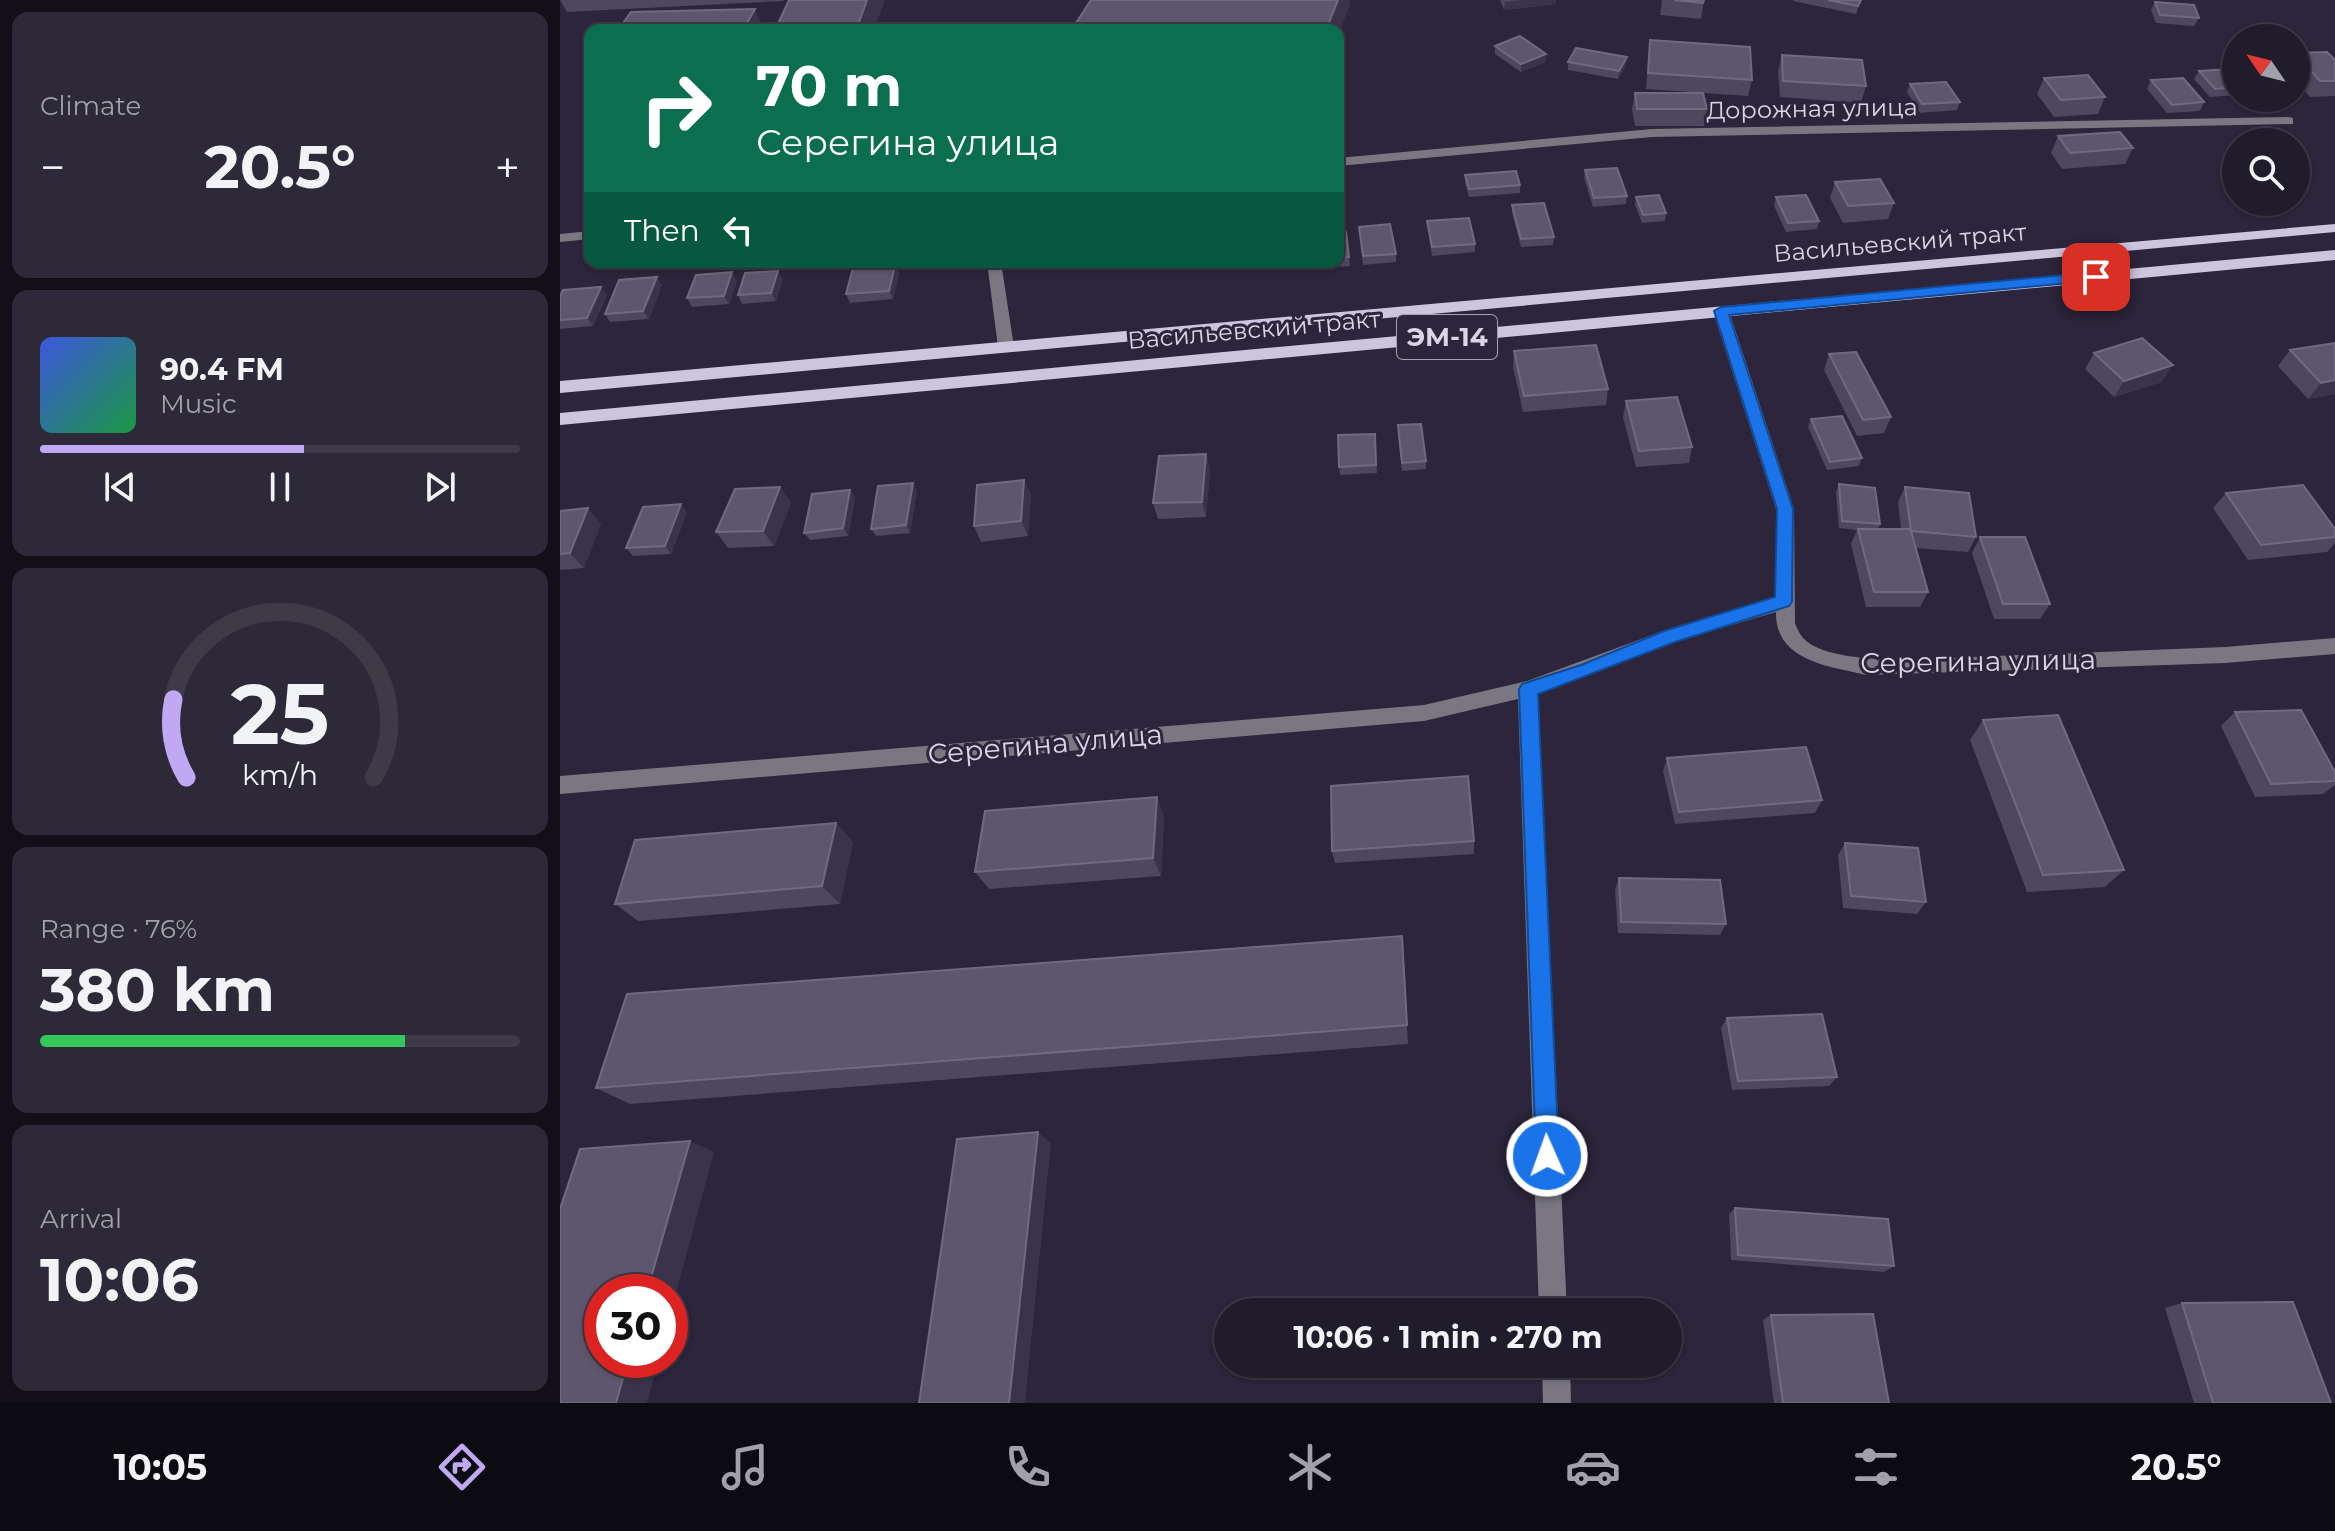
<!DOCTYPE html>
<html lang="en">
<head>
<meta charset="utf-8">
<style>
	body { margin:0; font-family:Montserrat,sans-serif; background:#2d2938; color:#f1f3f6; height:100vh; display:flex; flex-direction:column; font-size:30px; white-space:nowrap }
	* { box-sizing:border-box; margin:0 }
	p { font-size:26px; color:#a2a1a9 }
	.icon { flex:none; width:44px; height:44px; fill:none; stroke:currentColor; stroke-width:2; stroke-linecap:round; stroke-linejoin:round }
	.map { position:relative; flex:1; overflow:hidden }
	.sheet { display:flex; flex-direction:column; gap:12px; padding:12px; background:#120f18; width:560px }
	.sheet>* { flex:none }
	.top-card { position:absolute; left:24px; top:24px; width:760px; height:244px; border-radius:16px; box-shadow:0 2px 6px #0004,0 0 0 2px #3e3a48; background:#0b6e4f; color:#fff; overflow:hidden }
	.needle { width:52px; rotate:305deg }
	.controls { position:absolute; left:1662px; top:24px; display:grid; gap:16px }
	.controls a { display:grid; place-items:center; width:88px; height:88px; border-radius:50%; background:#211c2c; box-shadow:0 2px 6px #0004,0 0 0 2px #3e3a48; font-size:40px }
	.speed { position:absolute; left:24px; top:1274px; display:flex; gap:16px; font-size:40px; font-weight:700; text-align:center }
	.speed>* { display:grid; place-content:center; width:104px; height:104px; border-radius:50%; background:#211c2c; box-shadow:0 2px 6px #0004,0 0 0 2px #3e3a48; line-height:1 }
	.speed .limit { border:12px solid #d22; background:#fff; color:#111 }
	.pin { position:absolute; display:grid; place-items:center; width:68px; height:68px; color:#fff; margin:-34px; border-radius:16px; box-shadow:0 4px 12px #0006 }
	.me { position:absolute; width:88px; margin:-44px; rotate:358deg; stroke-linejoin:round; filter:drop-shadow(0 0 6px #0008) }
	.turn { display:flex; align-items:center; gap:28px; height:168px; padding:0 40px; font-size:36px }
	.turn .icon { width:104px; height:104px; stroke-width:2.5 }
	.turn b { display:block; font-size:56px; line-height:68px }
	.then { display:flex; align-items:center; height:76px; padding:0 40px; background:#0003; gap:16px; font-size:30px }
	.big { font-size:60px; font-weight:700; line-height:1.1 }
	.sheet .tile { flex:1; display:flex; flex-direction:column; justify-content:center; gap:12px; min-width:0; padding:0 28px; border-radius:16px; background:#2d2938 }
	.sheet .dial { align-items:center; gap:0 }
	.dial svg { height:208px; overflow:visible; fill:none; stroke:#3e3a48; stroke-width:7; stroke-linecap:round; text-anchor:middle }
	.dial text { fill:#f1f3f6; stroke:none }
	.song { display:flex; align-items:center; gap:24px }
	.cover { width:96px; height:96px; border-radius:12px; background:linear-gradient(135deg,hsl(230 70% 55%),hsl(140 70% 35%)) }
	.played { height:8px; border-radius:4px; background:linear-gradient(90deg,#c1a8f3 55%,#3e3a48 55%) }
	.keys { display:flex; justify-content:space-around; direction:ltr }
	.heat { display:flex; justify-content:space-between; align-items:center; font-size:44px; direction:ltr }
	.charge { height:12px; border-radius:6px; background:linear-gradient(90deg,#34c759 76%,#3e3a48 0) }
	.trip { position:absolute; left:654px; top:1298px; width:468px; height:80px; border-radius:40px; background:#211c2c; box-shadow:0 2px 6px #0004,0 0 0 2px #3e3a48; font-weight:700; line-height:80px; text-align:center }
	.dock { display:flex; height:128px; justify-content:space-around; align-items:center; background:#0d0b12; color:#a2a1a9 }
	.dock .icon { width:56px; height:56px }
	.dock .selected { color:#c1a8f3 }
	.dock b { font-size:36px; color:#f1f3f6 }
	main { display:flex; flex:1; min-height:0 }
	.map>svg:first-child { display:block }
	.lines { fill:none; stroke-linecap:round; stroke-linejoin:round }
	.minor { fill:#7a7783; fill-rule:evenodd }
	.major { fill:#ccc5dd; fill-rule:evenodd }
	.wall { fill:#4e475e }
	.shaded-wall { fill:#3a334a }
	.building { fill:#5e566c; stroke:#716a7f; stroke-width:2 }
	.route { fill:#1a73e8; stroke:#114b97; stroke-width:2 }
	.labels { text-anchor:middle; stroke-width:6; stroke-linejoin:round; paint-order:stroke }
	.far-street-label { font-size:24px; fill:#dad5e4; stroke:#2c253b }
	.shield { fill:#2c253b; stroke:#a6a0b1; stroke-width:2 }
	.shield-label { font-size:26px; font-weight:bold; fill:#dad5e4 }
	.street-label { font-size:28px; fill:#dad5e4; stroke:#2c253b }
</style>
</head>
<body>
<main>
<section class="sheet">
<div class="tile"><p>Climate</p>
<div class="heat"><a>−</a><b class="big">20.5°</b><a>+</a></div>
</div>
<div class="tile">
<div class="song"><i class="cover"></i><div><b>90.4 FM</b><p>Music</p></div></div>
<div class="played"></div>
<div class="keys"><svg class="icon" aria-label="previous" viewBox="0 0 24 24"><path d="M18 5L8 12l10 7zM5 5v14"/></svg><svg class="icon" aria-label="pause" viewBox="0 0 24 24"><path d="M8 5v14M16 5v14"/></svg><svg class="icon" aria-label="next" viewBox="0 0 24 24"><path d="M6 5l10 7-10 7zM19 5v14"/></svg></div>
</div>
<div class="tile dial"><svg viewBox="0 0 100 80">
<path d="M14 69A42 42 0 1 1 86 69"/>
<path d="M14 69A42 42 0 0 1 9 39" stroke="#c1a8f3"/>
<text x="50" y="56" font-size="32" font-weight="700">25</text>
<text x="50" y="72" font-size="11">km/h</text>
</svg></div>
<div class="tile"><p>Range · 76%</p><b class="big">380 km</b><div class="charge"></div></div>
<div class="tile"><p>Arrival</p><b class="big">10:06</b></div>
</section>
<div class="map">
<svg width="1775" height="1403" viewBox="0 0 1775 1403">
	<rect width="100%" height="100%" fill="#2c253b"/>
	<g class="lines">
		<path class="minor" d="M1728 117 1733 118V124L1092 137 778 166V158L1092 129Z
			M30 231V239L0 242V234Z
			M427 262H441L454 347 446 352 438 347Z
			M1161 306 1169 311 1234 509 1235 623C1237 628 1240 635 1244 639 1262 657 1312 659 1336 660L1665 647 1775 638V654L1665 663 1306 675C1268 666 1215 661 1216 612L1114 642 978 694 1007 1312H979L958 699 864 721 0 794V776L864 705 967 681 1103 631 1216 597V509L1153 311Z
			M982 1364H1010L1011 1403H983Z"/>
		<path class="major" d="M1775 224V232L0 393V381Z
			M1775 250V260L0 425V413Z"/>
	</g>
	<path class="wall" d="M0 0H224L223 1 7 12Z
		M531 0H790V5L778 30H518L516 23Z
		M940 0H996L995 4 944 10Z
		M1102 0H1144L1141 19 1100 15Z
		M1233 0H1301L1296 14 1233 1Z
		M1595 2 1639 18 1634 26 1596 23 1591 10Z
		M1090 40 1192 80 1188 96 1086 89Z
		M935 46 986 54V62L961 72 935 54Z
		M1736 53 1775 60V96L1750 97 1736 81Z
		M1222 55 1306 86 1301 103 1220 97 1218 71Z
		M1008 62 1066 65 1058 79 1008 70Z
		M1639 71 1676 72V95L1650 97 1634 79Z
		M1484 78 1545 97 1538 114 1494 117 1477 94Z
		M1591 80 1644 102 1640 111 1607 113 1587 89Z
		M1350 84 1400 102 1397 110 1360 113 1347 92Z
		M1075 93 1147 109 1144 126H1075L1072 109Z
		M1498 136 1573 148 1565 164 1502 169 1491 153Z
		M1025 170 1067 196 1066 204 1033 207 1024 178Z
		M905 175 960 185V193L909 197 905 183Z
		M1275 182 1334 203 1328 219 1283 223 1270 198Z
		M1076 197 1106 213 1105 221 1082 223 1075 205Z
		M1216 197 1259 221 1257 229 1226 232 1214 206Z
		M952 205 994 237 993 245 961 247 952 213Z
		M867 221 915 244V252L872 256 868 229Z
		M799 227 836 254V262L803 265Z
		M786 232 790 266 751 269V262H778V233Z
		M489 262H518V265L491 267Z
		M542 262H574L542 265Z
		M592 262H615V264L593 266Z
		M335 265 339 273 333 299 290 303 286 294Z
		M223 279 216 301 182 304 178 295Z
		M177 281 169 304 132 307 127 298Z
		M102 285 89 319 50 322 45 314Z
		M47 295 33 326 0 329V296Z
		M1775 343V394L1748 399 1718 366 1730 350Z
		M954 351 1048 389 1046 405 963 412 953 367Z
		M1534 353 1602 382 1554 397 1525 369Z
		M1269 354 1331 417 1324 433 1297 436 1264 370Z
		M1066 401 1132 447 1129 463 1076 467 1063 417Z
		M1251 419 1302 458 1299 466 1267 470 1248 427Z
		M815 434 817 473 780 475 779 467Z
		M838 434 866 461V469L842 471Z
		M646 454 650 470 646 517 598 519 593 503Z
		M1279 484 1320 524 1318 529H1341L1338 502 1345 487 1416 537 1408 552 1355 548 1368 592 1360 607H1306L1291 544 1297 530 1279 528 1276 492Z
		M220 487 231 503 214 546 168 548 156 532Z
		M290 490 295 498 288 536 250 540 244 533Z
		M357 491 350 533 316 536 311 529Z
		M1666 493 1775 529V543L1767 552 1688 560 1653 508Z
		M471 495 468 536 421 542 414 526Z
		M0 511 41 524 24 568 0 570Z
		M127 512 111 554 73 556 66 548Z
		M1420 537 1490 604 1480 619H1434L1412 553Z
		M1675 712 1775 772V785L1763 794 1695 797 1661 726Z
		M1423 720 1564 870 1545 887 1467 892 1410 740Z
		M1107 758 1262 800 1255 813 1115 824 1103 771Z
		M604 816 601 876 429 889 415 872Z
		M276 823 293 842 280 904 78 921 55 904Z
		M914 841V854L775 863 772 851Z
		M1285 843 1366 902 1357 914 1283 908 1278 855Z
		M1059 878 1166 924 1160 935 1058 933 1055 890Z
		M842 936 848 1044 70 1104 36 1088Z
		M1167 1018 1277 1077 1269 1086 1172 1090 1161 1028Z
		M1175 1208 1334 1266 1324 1272 1171 1260 1169 1214Z
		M1622 1303 1771 1403H1634L1605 1308Z
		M1211 1315 1329 1403H1214L1203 1320Z"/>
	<path class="shaded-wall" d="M307 0H325L314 30H296Z
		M778 0H790V5L778 36V30H766Z
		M961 0H996L995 4 944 10 945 2Z
		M195 9 205 30H183Z
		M986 54V62L961 72V64Z
		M1067 57 1066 65 1058 79 1059 71Z
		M335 265 339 273 333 299 329 291Z
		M218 271 223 279 216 301 211 293Z
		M172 272 177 281 169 304 164 296Z
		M97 277 102 285 89 319 83 311Z
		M41 287 47 295 33 326 27 318Z
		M1613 365 1602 382 1554 397 1564 381Z
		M1775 380V394L1748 399 1761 383Z
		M646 454 650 470 646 517 642 502Z
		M464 480 471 495 468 536 461 521Z
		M353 483 357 491 350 533 346 525Z
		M220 487 231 503 214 546 203 531Z
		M290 490 295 498 288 536 283 528Z
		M121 504 127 512 111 554 105 546Z
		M28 508 41 524 24 568 10 553Z
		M597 797 604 816 601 876 593 858Z
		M276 823 293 842 280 904 262 886Z
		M478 1132 491 1143 465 1403H449Z
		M130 1141 154 1152 110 1316V1292H87Z
		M68 1360H98L87 1403H56Z"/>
	<path class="building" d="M229 0H307L296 30H215Z
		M531 0H778L766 30H597L516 23Z
		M1114 0H1144L1143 3Z
		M1268 0H1301L1298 6Z
		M1595 2 1634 5 1639 18 1600 15Z
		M195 9 183 30H58L71 12Z
		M960 36 986 54 961 64 935 46Z
		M1090 40 1190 47 1192 80 1088 73Z
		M1016 48 1067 57 1059 71 1008 62Z
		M1767 52 1775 60V81H1760L1736 54V53Z
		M1222 55 1302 60 1306 86 1223 81Z
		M1673 69 1676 72V87L1655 89 1639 71Z
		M1528 75 1545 97 1501 100 1484 78Z
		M1623 78 1644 102 1612 105 1591 80Z
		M1386 82 1400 102 1362 104 1350 84Z
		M1075 93H1143L1147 109H1077Z
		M1560 132 1573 148 1510 153 1498 136Z
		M1057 168 1067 196 1034 198 1025 170Z
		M956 171 960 185 909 189 905 175Z
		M1320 179 1334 203 1288 206 1275 182Z
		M1099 195 1106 213 1083 215 1076 197Z
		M1246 195 1259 221 1228 223 1216 197Z
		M984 203 994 237 961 239 952 205Z
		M909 218 915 244 872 247 867 221Z
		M830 224 836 254 803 256 799 227Z
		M786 232 789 257 778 258V233Z
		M335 265 329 291 286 294 293 268Z
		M218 271 211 293 178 295 185 273Z
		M172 272 164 296 127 298 136 275Z
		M97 277 83 311 45 314 59 280Z
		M41 287 27 318 0 320V296L3 290Z
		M1582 338 1613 365 1564 381 1534 353Z
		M1775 343V380L1761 383 1730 350Z
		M1036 345 1048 389 964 396 954 351Z
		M1296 352 1331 417 1303 420 1269 354Z
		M1117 397 1132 447 1079 451 1066 401Z
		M1282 416 1302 458 1270 462 1251 419Z
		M861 424 866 461 842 463 838 425Z
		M815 434 816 465 779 467 778 435Z
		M646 454 642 502 593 503 599 456Z
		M464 480 461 521 414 526 417 485Z
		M353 483 346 525 311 529 318 486Z
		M1279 484 1315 488 1320 524 1282 521Z
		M1743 485 1775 529V537L1701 545 1666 493Z
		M220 487 203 531 156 532 175 489Z
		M1345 487 1409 493 1416 537 1351 531 1368 592H1314L1298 529H1350L1351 531Z
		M290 490 283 528 244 533 252 494Z
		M121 504 105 546 66 548 83 507Z
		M28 508 10 553 0 554V511Z
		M1420 537H1465L1490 604H1443Z
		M1741 710 1775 772V781L1711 784 1675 712Z
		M1498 715 1564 870 1483 875 1423 720Z
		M1246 747 1262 800 1119 812 1107 758Z
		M908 776 914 841 772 851 771 786Z
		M597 797 593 858 415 872 425 811Z
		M276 823 262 886 55 904 75 840Z
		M1285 843 1358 848 1366 902 1291 896Z
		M1059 878 1160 880 1166 924 1061 922Z
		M842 936 847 1025 36 1088 67 994Z
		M1262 1014 1277 1077 1178 1081 1167 1018Z
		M478 1132 449 1403H359L397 1139Z
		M130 1141 87 1292H42V1360H68L56 1403H0V1209L20 1149Z
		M1175 1208 1328 1219 1334 1266 1178 1255Z
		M1733 1302 1771 1403H1653L1622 1303Z
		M1313 1314 1329 1403H1223L1211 1315Z"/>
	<path class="route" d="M1536 272 1541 274V280L1169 315 1233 509 1232 602 1229 606 1115 642 978 694 999 1156 995 1165 987 1168 979 1165 976 1156 959 689 962 684 1021 665 1104 631 1215 597 1217 509 1154 311 1161 307Z"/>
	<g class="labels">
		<g class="far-street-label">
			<text transform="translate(1252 109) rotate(-1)" y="8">Дорожная улица</text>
			<text transform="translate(1340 243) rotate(-5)" y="8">Васильевский тракт</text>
			<text transform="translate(694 330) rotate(-5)" y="8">Васильевский тракт</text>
		</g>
		<rect class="shield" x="837" y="315" width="100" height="44" rx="6"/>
		<g class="shield-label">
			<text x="887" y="346">ЭМ-14</text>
		</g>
		<g class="street-label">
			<text transform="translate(1418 661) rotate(-1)" y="10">Серегина улица</text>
			<text transform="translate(485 744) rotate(-5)" y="10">Серегина улица</text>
		</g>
	</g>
</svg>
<div class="controls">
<a><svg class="needle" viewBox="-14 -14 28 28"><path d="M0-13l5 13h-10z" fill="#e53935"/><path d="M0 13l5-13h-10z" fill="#a2a1a9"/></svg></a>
<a><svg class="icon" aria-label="search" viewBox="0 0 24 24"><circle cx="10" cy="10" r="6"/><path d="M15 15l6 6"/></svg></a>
</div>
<div class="speed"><div class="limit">30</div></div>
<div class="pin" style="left:1536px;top:277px;background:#d93025"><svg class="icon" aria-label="arrive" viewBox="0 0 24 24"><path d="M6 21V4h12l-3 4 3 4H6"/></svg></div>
<svg class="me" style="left:987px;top:1156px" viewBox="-20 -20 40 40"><circle r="17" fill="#1a73e8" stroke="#fff" stroke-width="3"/><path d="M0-11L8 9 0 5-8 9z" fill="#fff"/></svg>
<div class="trip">10:06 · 1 min · 270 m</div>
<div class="top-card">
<div class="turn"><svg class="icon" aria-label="right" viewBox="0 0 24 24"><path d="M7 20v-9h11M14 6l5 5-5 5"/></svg><div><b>70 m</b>Серегина улица</div></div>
<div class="then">Then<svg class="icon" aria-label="left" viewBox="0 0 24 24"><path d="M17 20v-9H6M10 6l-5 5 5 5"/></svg></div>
</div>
</div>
</main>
<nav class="dock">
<b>10:05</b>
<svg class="icon selected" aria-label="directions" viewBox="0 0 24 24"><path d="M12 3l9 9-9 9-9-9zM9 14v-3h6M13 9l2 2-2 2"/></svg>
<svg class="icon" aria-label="music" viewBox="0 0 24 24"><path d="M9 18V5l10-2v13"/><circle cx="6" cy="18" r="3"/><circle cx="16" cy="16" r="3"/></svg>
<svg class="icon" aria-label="phone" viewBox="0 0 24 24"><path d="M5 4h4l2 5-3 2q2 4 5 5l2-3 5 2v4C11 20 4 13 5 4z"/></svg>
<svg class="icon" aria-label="climate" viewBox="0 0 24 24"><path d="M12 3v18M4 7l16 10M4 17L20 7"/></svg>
<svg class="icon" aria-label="car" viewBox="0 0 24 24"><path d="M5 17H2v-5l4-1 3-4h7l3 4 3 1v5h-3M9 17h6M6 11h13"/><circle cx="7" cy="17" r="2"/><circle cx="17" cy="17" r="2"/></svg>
<svg class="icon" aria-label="filters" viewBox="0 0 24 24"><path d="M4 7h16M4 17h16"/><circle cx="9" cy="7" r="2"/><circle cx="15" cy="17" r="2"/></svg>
<b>20.5°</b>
</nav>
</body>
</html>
